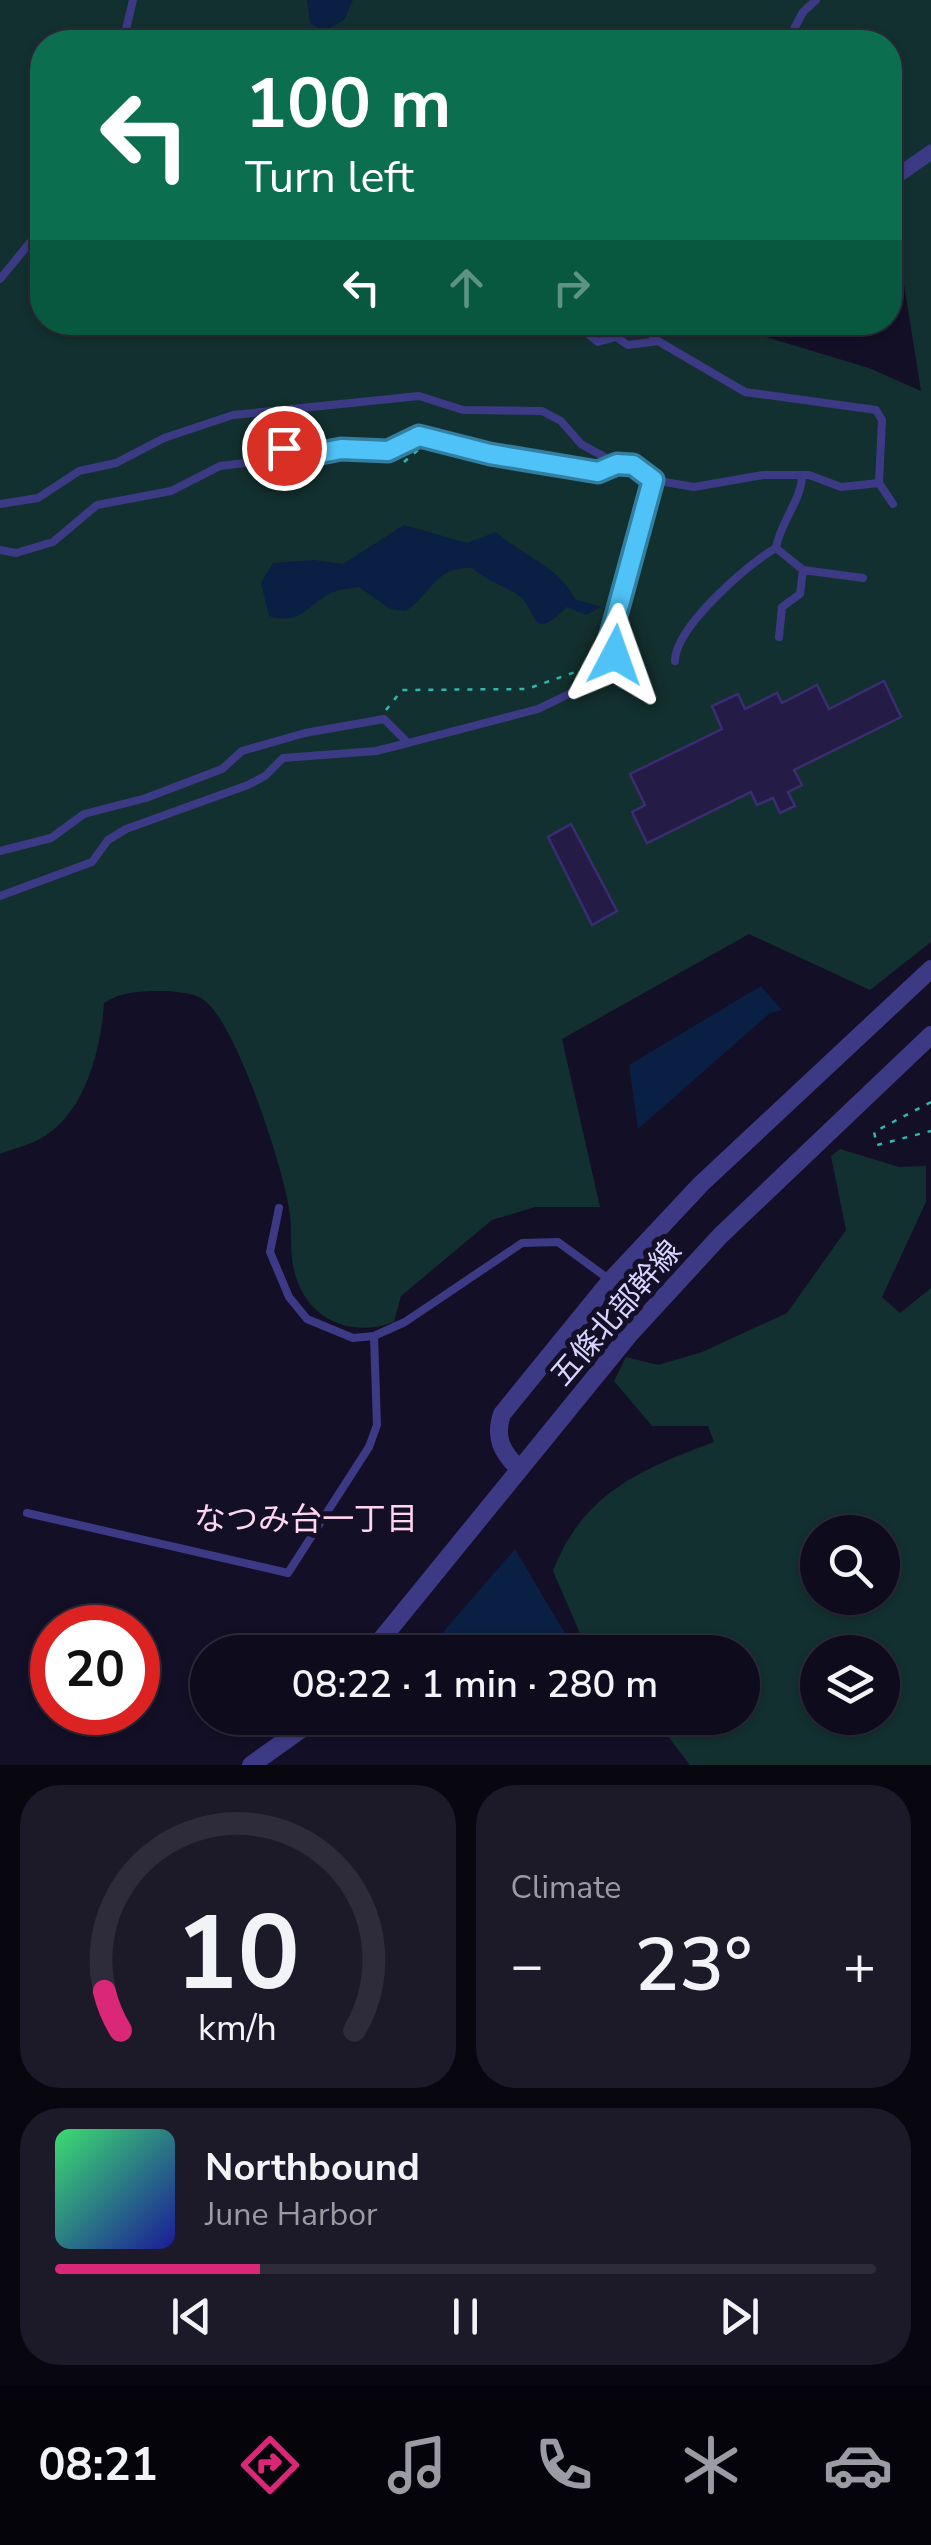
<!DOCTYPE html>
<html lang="en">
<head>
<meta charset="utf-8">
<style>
	body { margin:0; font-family:"Nunito Sans","Noto Sans JP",sans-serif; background:#1c1929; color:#f1f3f6; height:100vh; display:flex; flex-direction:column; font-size:38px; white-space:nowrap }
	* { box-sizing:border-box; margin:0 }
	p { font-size:32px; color:#9b9ba3 }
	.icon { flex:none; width:55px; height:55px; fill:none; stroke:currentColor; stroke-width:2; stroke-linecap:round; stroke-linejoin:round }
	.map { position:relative; height:1765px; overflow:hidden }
	.details { display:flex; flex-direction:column; gap:20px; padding:20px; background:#08060f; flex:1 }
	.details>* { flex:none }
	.top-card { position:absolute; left:30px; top:30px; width:872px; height:305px; border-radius:40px; box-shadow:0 2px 8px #0004,0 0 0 2px #2e2b3b; background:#0b6e4f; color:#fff; overflow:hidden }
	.tools { position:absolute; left:800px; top:1515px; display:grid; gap:20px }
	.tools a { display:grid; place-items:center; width:100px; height:100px; border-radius:50%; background:#0e0b1c; box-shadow:0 2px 8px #0004,0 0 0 2px #2e2b3b; font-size:50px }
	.speed { position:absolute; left:30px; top:1605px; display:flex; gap:20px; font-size:50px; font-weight:700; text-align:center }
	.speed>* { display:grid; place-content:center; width:130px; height:130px; border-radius:50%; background:#0e0b1c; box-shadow:0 2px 8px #0004,0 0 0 2px #2e2b3b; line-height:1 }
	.speed .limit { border:15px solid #d22; background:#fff; color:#111 }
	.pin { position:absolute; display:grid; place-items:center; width:85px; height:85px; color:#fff; margin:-42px; border:5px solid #fff; border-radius:50%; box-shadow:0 2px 10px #0007 }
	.me { position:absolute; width:110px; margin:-55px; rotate:4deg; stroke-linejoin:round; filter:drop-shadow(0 0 8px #0008) }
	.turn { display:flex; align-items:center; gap:35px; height:210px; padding:0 50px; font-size:45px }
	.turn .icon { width:130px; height:130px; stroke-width:2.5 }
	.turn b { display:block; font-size:70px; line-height:85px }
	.lanes { display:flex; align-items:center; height:95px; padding:0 50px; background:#0003; justify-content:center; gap:50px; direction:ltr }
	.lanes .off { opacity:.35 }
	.big { font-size:75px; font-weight:600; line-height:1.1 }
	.details .tile { flex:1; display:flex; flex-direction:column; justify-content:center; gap:15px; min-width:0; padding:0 35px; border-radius:40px; background:#1c1929 }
	.details .dial { align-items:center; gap:0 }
	.dial svg { height:260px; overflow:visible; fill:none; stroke:#2e2b3b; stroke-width:7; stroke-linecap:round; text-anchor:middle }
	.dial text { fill:#f1f3f6; stroke:none }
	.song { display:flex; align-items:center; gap:30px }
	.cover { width:120px; height:120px; border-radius:15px; background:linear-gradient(135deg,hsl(140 70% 55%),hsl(240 70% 35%)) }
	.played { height:10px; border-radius:5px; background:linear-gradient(90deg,#db2777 25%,#2e2b3b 25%) }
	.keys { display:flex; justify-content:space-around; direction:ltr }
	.heat { display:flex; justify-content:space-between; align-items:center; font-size:55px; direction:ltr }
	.details .tiles { flex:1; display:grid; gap:20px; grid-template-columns:1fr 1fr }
	.tile:last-child { grid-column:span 2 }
	.trip { position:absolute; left:190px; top:1635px; width:570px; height:100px; border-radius:50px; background:#0e0b1c; box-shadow:0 2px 8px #0004,0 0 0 2px #2e2b3b; font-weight:600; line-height:100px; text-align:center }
	.menu { display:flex; height:160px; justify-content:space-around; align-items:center; background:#06040b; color:#9b9ba3 }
	.menu .icon { width:70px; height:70px }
	.menu .on { color:#db2777 }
	.menu b { font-size:45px; color:#f1f3f6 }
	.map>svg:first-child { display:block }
	.green { fill:#12302f; fill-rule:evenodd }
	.water { fill:#0a1f44 }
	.building { fill:#241b47; stroke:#3b2d73; stroke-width:2.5 }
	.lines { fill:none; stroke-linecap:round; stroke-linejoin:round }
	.path { stroke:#2fb8b0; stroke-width:2.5; stroke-dasharray:5 8; stroke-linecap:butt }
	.service { stroke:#3d3a85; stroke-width:8 }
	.minor { stroke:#3d3a85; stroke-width:15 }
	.tertiary { stroke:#3d3a85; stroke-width:18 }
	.route-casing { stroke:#337fa1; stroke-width:25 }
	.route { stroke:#4fc3f7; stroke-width:18 }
	.labels { text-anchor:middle; stroke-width:10; stroke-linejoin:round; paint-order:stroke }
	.street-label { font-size:30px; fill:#d9d4ff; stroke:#130f26 }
	.neighbourhood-label { font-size:32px; fill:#ffd6f0; stroke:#130f26 }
</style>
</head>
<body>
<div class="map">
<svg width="931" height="1765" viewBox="0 0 931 1765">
	<rect width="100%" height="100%" fill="#130f26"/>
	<path class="green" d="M0 0H931V942L870 990 749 934 562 1039 600 1207H535L492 1220 401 1296 394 1322C349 1339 305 1318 294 1270 289 1250 293 1229 289 1208 283 1168 235 1017 201 998 192 993 173 991 163 991 142 991 122 991 104 1003 101 1050 85 1116 38 1140 26 1146 12 1149 0 1154ZM42 42H890V224L894 222 921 391 869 368 716 322H42Z
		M840 1149 899 1167 926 1166V1202L882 1297 900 1313 931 1288V1765H690L654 1718H742V1652H588L553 1571C583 1493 641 1469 714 1442L708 1426H652L614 1381 626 1357 658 1365 702 1352 787 1313 846 1230 831 1156ZM818 1532H882V1598H818ZM818 1652H882V1718H818Z"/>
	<path class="water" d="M307 0H353L344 20 324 31 310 23Z
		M404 525 467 543 496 532C523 556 560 567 575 599L601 607 586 615 567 607C527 646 541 608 515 593 500 584 486 580 472 568 434 567 434 591 406 611L390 609 359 587C348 589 337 589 327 595 305 609 298 625 269 616L261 583 273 563 314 560 343 564Z
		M761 986 782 1010 770 1013 638 1129 629 1065Z
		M515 1549 576 1652H426Z"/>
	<path class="building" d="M884 681 901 717 794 770 802 785 788 792 795 806 780 813 773 798 757 805 751 792 647 843 632 812 645 805 630 774 722 729 712 706 738 694 745 709 777 693 782 703 817 685 829 709Z
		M571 824 617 911 592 925 548 837Z"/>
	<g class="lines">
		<path class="path" d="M404 462 418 450
			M386 710 402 690 527 689 578 671
			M931 1102 874 1132 877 1145 931 1131"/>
		<path class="service" d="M123 42 133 0
			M787 42 803 12 816 0
			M0 279 42 228
			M573 322 598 342 616 337 628 345 658 341
			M639 322 658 341 745 392 876 410 882 420 879 483
			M802 475C802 500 780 522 776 548L803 570 863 578
			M0 504 38 498 79 471 116 463 164 438 233 415 419 396 463 410 542 411 561 421 581 444 617 464 645 470 653 480
			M0 550 16 553 53 542 97 505 171 491 220 466 245 463 272 449 301 457 341 449 388 451 419 436 490 454 598 472 617 464
			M779 637 782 607 800 594 803 570
			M675 661C675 628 747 564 776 548
			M0 851 51 838 84 814 146 798 222 769 242 751 305 733 384 719 408 743 538 709 571 693 615 655 610 638 653 480 694 487 763 475H809L841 487 879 483 893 504
			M0 896 92 862 108 840 126 829 248 785 265 776 283 758 376 751 408 743
			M279 1208 270 1252 289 1297 307 1319 353 1338 374 1336 405 1322 522 1243 558 1242 610 1280
			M27 1513 288 1573 369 1447 377 1425 374 1336"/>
		<path class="minor" d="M890 181 931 152"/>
		<path class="tertiary" d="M519 1469C502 1452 494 1438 502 1414L611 1280 701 1184 931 969
			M371 1652 629 1335 720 1236 931 1035
			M251 1765 317 1718"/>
	</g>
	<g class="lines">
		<defs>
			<path id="route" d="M284 448 301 457 341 449 388 451 419 436 490 454 598 472 617 464 633 465 653 480 610 638 615 655"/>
		</defs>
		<use href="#route" class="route-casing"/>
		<use href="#route" class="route"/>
	</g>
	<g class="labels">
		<g class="street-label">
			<text transform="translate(616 1313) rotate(-49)" y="10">五條北部幹線</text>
		</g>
		<g class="neighbourhood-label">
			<text x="306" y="1530">なつみ台一丁目</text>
		</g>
	</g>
</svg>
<div class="tools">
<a><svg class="icon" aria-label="search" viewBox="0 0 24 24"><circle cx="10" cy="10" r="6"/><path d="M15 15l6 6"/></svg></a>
<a><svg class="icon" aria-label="layers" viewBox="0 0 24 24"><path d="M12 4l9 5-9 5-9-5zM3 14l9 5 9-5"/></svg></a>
</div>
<div class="speed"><div class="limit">20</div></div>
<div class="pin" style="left:284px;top:448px;background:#d93025"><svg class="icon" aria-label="arrive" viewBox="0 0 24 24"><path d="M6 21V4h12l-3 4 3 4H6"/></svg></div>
<svg class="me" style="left:615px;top:655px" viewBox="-20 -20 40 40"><path d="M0-17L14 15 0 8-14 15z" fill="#4fc3f7" stroke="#fff" stroke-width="4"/></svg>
<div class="trip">08:22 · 1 min · 280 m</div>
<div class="top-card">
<div class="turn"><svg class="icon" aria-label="left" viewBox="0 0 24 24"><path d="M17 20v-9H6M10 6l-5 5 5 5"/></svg><div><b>100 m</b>Turn left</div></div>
<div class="lanes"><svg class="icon" aria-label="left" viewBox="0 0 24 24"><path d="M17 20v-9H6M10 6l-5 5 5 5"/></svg><svg class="icon off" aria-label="ahead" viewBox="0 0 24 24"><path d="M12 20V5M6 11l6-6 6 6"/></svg><svg class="icon off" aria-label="right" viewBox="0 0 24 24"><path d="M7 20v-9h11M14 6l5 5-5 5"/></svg></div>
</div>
</div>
<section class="details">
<div class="tiles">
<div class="tile dial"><svg viewBox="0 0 100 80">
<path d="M14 69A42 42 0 1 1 86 69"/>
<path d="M14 69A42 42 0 0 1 9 57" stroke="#db2777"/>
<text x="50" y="56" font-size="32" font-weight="700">10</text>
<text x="50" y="72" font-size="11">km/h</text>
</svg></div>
<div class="tile"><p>Climate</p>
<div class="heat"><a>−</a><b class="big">23°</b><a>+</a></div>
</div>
<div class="tile">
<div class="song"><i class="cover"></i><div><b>Northbound</b><p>June Harbor</p></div></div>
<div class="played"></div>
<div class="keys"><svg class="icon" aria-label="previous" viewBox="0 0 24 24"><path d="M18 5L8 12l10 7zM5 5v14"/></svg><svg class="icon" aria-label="pause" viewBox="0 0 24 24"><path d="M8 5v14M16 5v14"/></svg><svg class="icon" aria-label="next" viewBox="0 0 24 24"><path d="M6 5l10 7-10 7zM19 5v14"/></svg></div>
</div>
</div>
</section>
<nav class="menu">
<b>08:21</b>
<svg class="icon on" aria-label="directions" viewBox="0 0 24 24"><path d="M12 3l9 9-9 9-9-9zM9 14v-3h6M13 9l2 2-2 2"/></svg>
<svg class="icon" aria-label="music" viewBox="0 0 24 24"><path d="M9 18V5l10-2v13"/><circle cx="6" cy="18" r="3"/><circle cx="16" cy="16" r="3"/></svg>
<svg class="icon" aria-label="phone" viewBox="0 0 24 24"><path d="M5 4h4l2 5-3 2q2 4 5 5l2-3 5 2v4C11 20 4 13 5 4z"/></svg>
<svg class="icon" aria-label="climate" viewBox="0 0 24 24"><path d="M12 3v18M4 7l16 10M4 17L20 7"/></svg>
<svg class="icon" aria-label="car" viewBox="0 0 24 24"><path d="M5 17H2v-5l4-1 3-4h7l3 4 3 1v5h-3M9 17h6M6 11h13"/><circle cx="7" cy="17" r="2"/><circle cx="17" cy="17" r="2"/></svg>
</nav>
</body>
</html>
